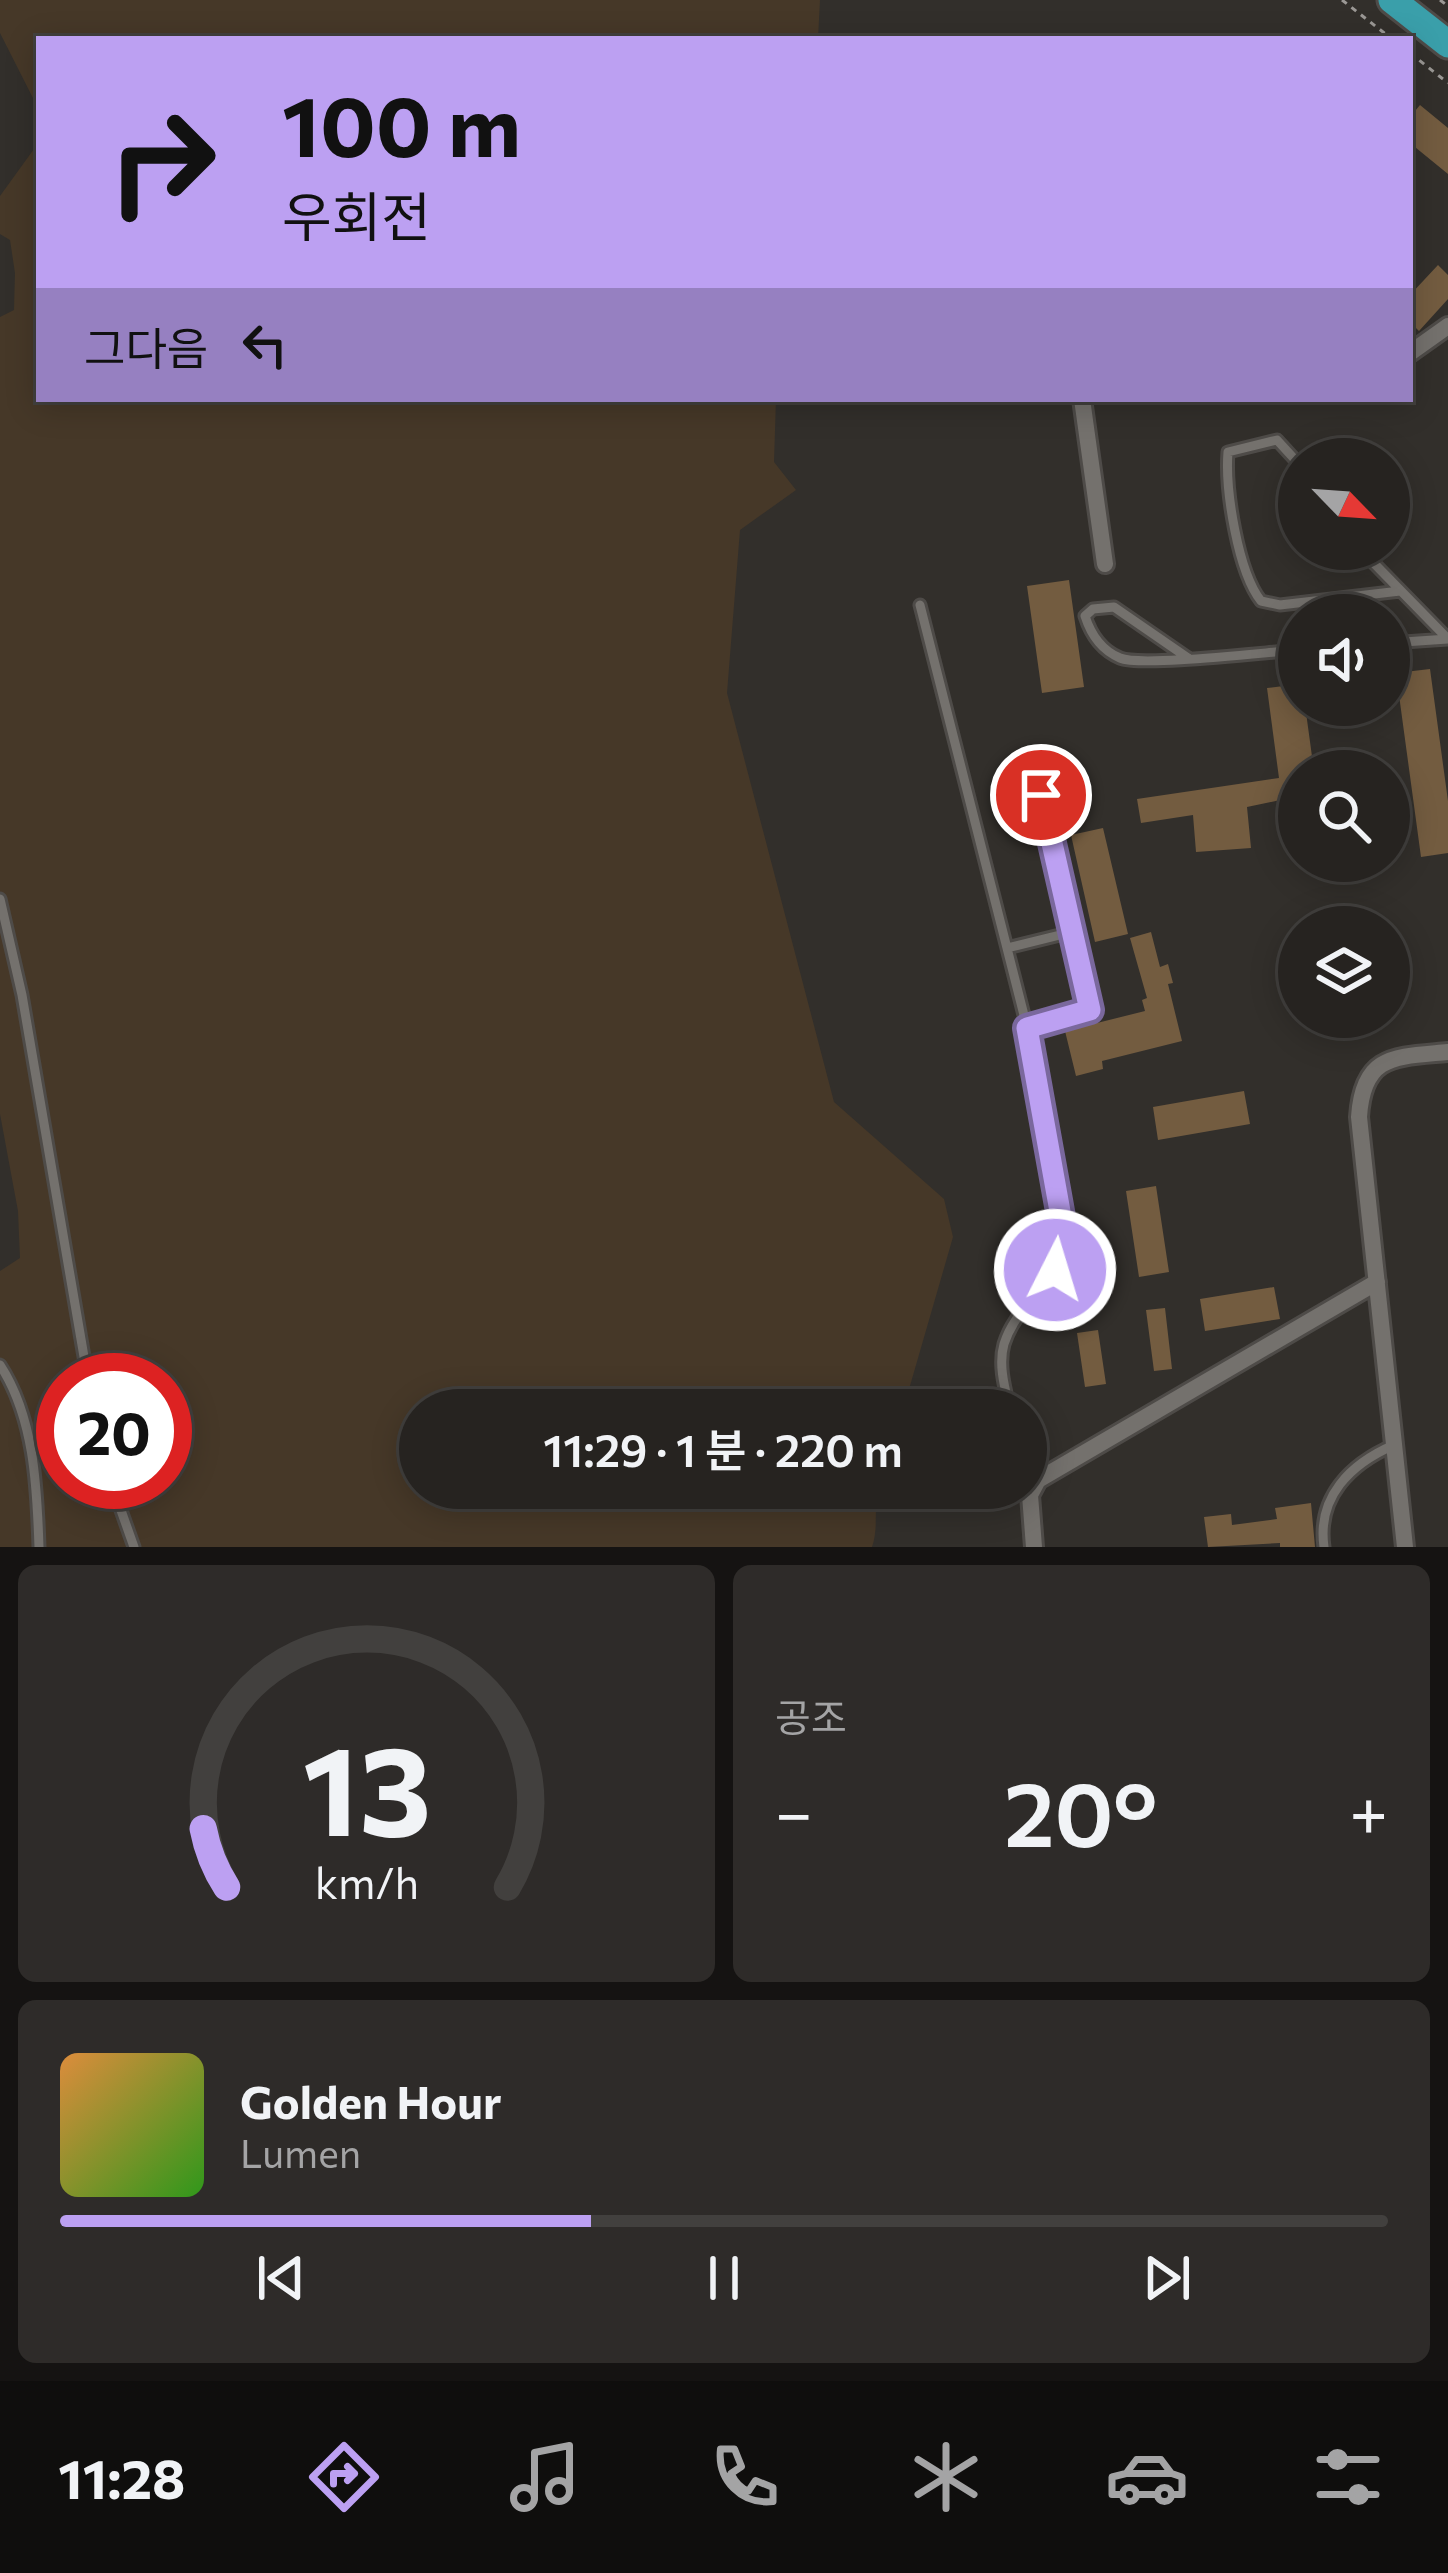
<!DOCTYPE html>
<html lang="ko">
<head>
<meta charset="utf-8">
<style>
	body { margin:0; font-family:Commissioner,"Noto Sans KR",sans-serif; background:#2e2b29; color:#f1f3f6; height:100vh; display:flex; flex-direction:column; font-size:45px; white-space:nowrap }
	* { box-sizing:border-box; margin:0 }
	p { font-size:39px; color:#a4a4a5 }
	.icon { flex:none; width:66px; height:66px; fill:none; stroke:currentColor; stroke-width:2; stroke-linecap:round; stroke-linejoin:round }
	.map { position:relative; height:1547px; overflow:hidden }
	.side { display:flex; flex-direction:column; gap:18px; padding:18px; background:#151312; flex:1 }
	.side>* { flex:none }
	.banner { position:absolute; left:36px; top:36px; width:1377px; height:366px; border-radius:0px; box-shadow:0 6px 30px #0003,0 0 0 3px #42403e; background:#bca0f2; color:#111; overflow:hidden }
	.needle { width:78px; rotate:115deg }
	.fabs { position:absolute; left:1278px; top:438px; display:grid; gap:24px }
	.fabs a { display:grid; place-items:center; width:132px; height:132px; border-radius:50%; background:#262320; box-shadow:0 6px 30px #0003,0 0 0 3px #42403e; font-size:60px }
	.speed { position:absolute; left:36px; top:1353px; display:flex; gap:24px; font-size:60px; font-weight:700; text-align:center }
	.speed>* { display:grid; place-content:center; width:156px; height:156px; border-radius:50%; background:#262320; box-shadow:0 6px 30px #0003,0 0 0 3px #42403e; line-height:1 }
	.speed .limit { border:18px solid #d22; background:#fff; color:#111 }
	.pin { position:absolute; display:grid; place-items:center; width:102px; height:102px; color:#fff; margin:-51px; border:6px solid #fff; border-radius:50%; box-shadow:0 3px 12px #0007 }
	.me { position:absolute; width:132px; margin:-66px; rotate:5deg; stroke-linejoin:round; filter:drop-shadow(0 0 9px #0008) }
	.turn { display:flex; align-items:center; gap:42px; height:252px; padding:0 48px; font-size:54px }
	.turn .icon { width:156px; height:156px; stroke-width:2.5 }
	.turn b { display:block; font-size:84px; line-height:102px }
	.then { display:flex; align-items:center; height:114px; padding:0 48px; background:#0003; gap:24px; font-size:45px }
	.big { font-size:90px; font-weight:600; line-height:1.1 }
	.side .card { flex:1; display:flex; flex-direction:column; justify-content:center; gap:18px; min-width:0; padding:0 42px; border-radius:18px; background:#2e2b29 }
	.side .dial { align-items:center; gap:0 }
	.dial svg { height:312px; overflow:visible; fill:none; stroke:#42403e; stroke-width:7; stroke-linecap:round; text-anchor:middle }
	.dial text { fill:#f1f3f6; stroke:none }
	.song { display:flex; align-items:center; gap:36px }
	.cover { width:144px; height:144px; border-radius:18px; background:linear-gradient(135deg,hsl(30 70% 55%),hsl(110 70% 35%)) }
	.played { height:12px; border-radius:6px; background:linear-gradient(90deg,#bca0f2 40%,#42403e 40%) }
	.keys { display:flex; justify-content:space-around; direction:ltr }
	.heat { display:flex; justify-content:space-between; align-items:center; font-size:66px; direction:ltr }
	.side .tiles { flex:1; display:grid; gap:18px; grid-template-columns:1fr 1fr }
	.card:last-child { grid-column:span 2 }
	.trip { position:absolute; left:399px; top:1389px; width:648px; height:120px; border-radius:60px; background:#262320; box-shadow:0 6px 30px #0003,0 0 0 3px #42403e; font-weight:600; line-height:120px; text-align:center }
	.tab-bar { display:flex; height:192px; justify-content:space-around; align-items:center; background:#0f0e0d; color:#a4a4a5 }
	.tab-bar .icon { width:84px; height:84px }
	.tab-bar .on { color:#bca0f2 }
	.tab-bar b { font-size:54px; color:#f1f3f6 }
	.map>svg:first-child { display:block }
	.green { fill:#463828; fill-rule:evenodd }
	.building { fill:#735c40 }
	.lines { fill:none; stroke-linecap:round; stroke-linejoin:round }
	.service-casing { stroke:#4e4b48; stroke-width:15 }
	.minor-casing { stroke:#4e4b48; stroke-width:22 }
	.primary-casing { stroke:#4e4b48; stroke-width:33 }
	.path { stroke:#9b9895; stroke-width:3; stroke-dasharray:6 6; stroke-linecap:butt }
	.service { stroke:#74716d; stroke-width:9 }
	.minor { stroke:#74716d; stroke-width:16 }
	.primary { stroke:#3a9faa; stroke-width:27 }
	.route-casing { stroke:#7a689d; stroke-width:30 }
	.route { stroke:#bca0f2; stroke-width:21 }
</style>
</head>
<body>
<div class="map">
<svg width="1448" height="1547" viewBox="0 0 1448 1547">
	<rect width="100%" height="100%" fill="#322f2b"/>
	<path class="green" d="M0 0H820L818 39H39V110L0 33Z
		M39 142V399H776L774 462 796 490 740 530 727 693 834 1102 944 1199 953 1237 903 1410H420V1488H879C873 1508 879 1528 872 1547H0V1271L20 1258 18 1211 0 1114V317L14 310 15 273 10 240 0 234V196ZM63 1380H165V1482H63Z"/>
	<path class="building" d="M1420 105 1448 128V174L1410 143V117Z
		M1438 265 1448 275V299L1419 331 1410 322V295Z
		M1069 580 1084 687 1042 693 1027 586Z
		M1430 669 1448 801V853L1421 857 1396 673Z
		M1299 684V705H1305L1314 771H1299V796L1247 807 1251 848 1196 852 1193 815 1141 823 1137 799 1279 778 1267 688Z
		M1103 828 1128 934 1095 942 1071 835Z
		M1151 932 1160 967 1168 964 1173 983 1168 984 1182 1041 1102 1061 1103 1069 1076 1076 1065 1031 1145 1011 1142 1000 1147 998 1130 938Z
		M1244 1091 1250 1124 1158 1140 1153 1107Z
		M1156 1186 1169 1272 1139 1277 1126 1191Z
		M1274 1287 1280 1319 1205 1331 1200 1299Z
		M1165 1308 1172 1369 1154 1371 1146 1310Z
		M1098 1330 1106 1384 1085 1387 1077 1333Z
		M1311 1503 1315 1547H1280V1543L1208 1547 1204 1517 1231 1514 1232 1525 1277 1519 1275 1508Z"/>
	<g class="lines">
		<defs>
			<path id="service" d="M1299 464 1277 440 1228 452C1225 490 1238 572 1261 601L1280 605 1400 591
				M1360 549 1448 639
				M920 605 1027 1027 1063 1228C1067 1280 1018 1299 1004 1344 998 1365 1005 1389 1010 1410
				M1389 643 1448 639
				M1188 658 1114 607 1093 609 1085 616C1091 635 1101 650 1120 658 1141 667 1268 652 1299 650
				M0 899 22 995 88 1380
				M1007 948 1072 932
				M1027 1027 1090 1010 1041 795
				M0 1365C34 1417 37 1486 39 1547
				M1026 1463 1038 1480
				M111 1482 134 1547
				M1324 1547C1317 1497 1350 1464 1394 1445"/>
			<path id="minor" d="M1410 353 1448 326
				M1082 399 1105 564
				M1034 1547 1030 1495 1038 1480 1377 1282
				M1405 1547 1359 1117C1363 1054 1395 1057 1448 1052"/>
			<path id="primary" d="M1392 0 1448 44"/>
		</defs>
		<use href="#service" class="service-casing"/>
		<use href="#minor" class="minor-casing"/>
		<use href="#primary" class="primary-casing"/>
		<path class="path" d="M1342 0 1392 39
			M1440 0 1448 6
			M1410 53 1448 83"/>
		<use href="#service" class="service"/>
		<use href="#minor" class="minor"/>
		<use href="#primary" class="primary"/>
	</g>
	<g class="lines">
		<defs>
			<path id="route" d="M1041 795 1090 1010 1027 1028 1063 1228V1252L1055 1270"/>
		</defs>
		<use href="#route" class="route-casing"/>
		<use href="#route" class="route"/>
	</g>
</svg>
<div class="fabs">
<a><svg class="needle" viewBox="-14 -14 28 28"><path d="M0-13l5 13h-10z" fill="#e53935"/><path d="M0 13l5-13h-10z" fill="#a4a4a5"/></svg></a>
<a><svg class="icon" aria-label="sound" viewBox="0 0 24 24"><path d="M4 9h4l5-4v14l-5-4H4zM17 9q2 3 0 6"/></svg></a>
<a><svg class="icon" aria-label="search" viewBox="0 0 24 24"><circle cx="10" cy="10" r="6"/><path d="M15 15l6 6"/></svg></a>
<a><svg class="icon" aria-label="layers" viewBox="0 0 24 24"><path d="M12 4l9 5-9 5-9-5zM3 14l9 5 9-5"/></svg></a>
</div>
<div class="speed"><div class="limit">20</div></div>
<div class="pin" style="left:1041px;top:795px;background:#d93025"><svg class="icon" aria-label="arrive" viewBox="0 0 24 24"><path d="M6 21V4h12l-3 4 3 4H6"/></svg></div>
<svg class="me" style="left:1055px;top:1270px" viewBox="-20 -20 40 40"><circle r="17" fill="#bca0f2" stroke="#fff" stroke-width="3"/><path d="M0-11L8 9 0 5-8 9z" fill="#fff"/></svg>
<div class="trip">11:29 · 1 분 · 220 m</div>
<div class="banner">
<div class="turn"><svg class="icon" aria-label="right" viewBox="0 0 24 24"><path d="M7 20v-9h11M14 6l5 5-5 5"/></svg><div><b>100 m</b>우회전</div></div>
<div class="then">그다음<svg class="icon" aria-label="left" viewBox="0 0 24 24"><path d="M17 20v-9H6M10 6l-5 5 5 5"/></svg></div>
</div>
</div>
<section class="side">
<div class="tiles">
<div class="card dial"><svg viewBox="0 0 100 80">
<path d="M14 69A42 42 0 1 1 86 69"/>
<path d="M14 69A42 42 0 0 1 8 54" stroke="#bca0f2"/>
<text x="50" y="56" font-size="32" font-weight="700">13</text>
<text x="50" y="72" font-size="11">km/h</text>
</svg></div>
<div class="card"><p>공조</p>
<div class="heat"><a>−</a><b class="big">20°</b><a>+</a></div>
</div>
<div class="card">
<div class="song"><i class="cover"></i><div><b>Golden Hour</b><p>Lumen</p></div></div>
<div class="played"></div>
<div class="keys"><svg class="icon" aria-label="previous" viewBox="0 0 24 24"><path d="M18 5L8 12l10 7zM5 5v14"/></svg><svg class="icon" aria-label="pause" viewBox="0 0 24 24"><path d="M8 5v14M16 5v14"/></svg><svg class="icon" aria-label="next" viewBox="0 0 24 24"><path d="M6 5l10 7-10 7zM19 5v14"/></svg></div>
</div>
</div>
</section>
<nav class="tab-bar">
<b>11:28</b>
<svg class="icon on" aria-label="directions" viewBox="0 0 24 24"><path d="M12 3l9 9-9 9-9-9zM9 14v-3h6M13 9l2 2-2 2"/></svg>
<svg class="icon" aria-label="music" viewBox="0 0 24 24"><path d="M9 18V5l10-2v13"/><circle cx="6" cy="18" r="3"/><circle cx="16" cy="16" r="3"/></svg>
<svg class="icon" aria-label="phone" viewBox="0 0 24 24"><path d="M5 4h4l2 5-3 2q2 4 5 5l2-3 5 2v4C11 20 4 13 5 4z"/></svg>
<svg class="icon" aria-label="climate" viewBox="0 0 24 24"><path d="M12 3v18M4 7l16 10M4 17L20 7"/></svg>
<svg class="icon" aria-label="car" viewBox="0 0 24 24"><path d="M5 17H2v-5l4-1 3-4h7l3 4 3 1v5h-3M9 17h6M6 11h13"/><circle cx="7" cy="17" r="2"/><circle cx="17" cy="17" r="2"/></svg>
<svg class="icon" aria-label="filters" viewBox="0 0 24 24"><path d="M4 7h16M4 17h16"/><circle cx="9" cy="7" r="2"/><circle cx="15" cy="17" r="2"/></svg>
</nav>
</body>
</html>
